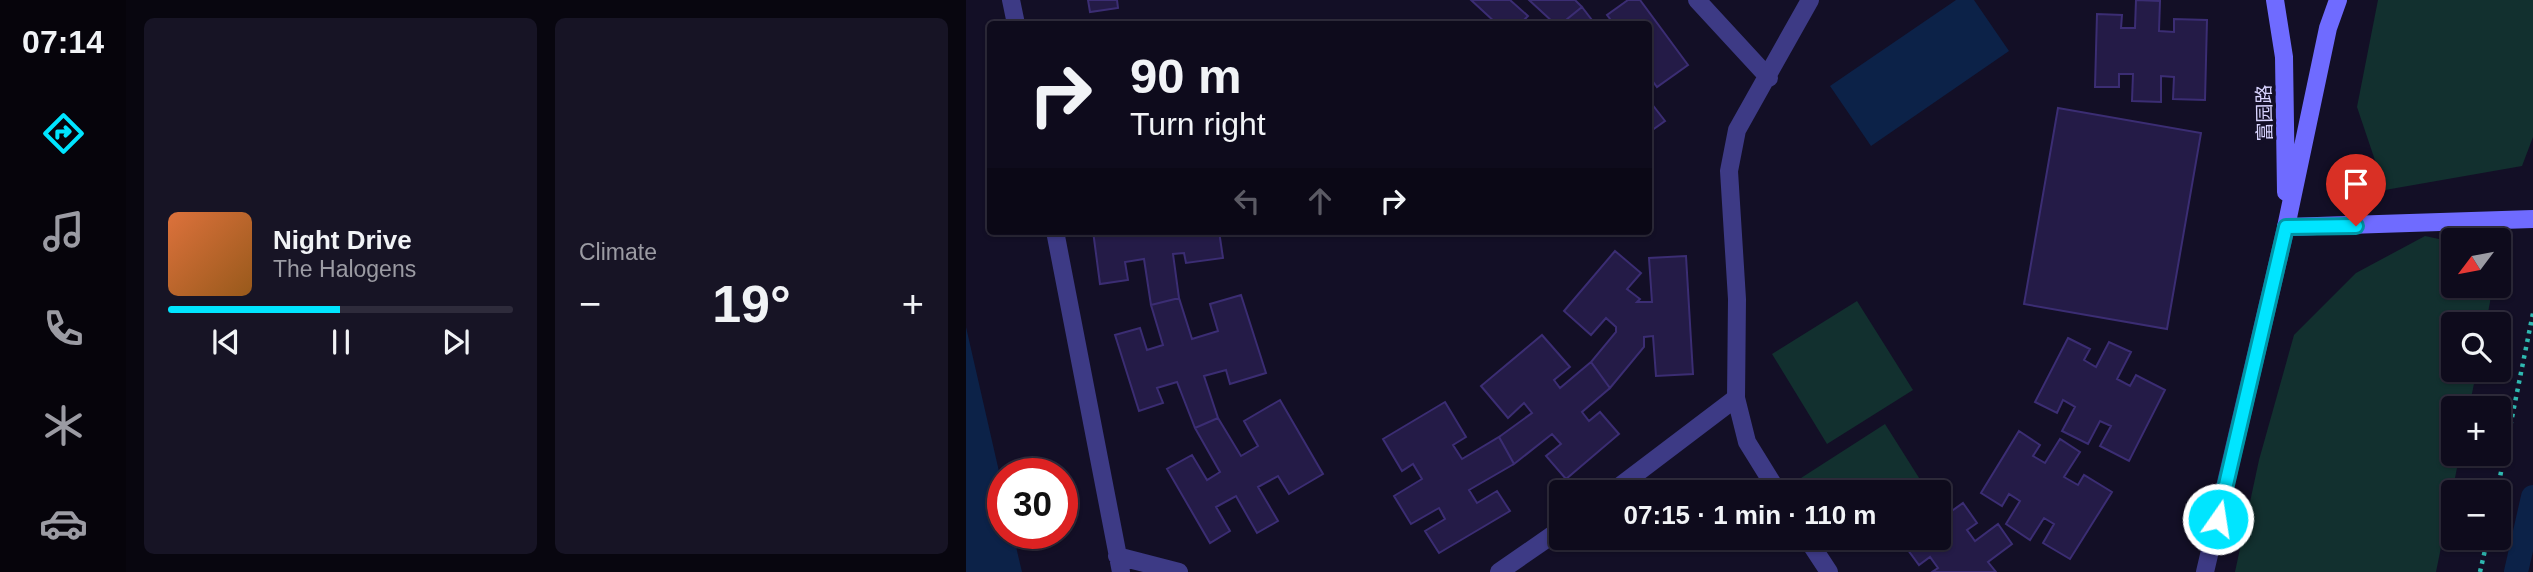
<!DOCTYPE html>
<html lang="en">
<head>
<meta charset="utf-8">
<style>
	body { margin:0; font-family:Arial,"Noto Sans SC",sans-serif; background:#171425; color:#f1f3f6; height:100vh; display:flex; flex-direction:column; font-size:26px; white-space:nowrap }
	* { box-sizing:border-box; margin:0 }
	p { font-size:23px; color:#9b9ba3 }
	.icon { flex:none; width:38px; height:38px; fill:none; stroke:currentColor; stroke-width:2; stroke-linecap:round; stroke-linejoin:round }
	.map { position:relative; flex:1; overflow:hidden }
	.panel { display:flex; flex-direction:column; gap:18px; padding:18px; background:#08060f; width:840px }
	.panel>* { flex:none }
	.top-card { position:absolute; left:21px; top:21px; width:665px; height:214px; border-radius:7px; box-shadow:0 2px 5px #0004,0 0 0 2px #2e2b3b; background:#0e0b1c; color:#f1f3f6; overflow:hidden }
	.needle { width:46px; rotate:238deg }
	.buttons { position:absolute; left:1475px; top:228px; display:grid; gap:14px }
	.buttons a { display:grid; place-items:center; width:70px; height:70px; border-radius:7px; background:#0e0b1c; box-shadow:0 2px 5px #0004,0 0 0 2px #2e2b3b; font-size:35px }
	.speed { position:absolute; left:21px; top:458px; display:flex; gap:14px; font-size:35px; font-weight:700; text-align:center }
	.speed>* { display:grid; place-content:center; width:91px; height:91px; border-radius:50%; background:#0e0b1c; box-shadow:0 2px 5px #0004,0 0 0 2px #2e2b3b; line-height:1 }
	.speed .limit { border:10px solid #d22; background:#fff; color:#111 }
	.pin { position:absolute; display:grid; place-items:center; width:60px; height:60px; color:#fff; margin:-72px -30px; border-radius:50% 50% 50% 0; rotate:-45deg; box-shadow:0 0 7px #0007 }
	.pin .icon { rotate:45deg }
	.me { position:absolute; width:77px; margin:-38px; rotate:13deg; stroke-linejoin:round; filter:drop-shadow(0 0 5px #0008) }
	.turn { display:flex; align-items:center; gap:24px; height:147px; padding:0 28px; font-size:32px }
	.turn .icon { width:91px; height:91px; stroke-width:2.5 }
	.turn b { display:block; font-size:49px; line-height:60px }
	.lanes { display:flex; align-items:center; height:66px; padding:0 28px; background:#0003; justify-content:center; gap:35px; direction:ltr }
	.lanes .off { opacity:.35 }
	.big { font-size:52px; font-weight:700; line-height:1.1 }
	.panel .widget { flex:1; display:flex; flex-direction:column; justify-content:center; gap:10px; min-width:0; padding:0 24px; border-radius:10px; background:#171425 }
	.song { display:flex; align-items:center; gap:21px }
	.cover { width:84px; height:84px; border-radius:10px; background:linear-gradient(135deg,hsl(20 70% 55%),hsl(30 70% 35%)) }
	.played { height:7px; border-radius:4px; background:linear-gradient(90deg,#00e5ff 50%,#2e2b3b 50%) }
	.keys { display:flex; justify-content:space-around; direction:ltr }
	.heat { display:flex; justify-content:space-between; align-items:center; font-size:38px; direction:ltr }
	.panel .tiles { flex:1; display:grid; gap:18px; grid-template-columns:repeat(2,1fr) }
	.trip { position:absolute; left:583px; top:480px; width:402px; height:70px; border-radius:7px; background:#0e0b1c; box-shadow:0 2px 5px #0004,0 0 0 2px #2e2b3b; font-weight:700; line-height:70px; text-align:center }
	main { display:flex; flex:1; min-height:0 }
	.menu { display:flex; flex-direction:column; width:126px; justify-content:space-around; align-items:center; background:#06040b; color:#9b9ba3 }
	.menu .icon { width:49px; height:49px }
	.menu .active { color:#00e5ff }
	.menu b { font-size:32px; color:#f1f3f6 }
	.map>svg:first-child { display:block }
	.green { fill:#12302f }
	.water { fill:#0c2248 }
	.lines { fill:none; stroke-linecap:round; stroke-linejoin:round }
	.canal { stroke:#0c2248; stroke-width:24 }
	.building { fill:#241b47; stroke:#3b2d73; stroke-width:2 }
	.path { stroke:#2fb8b0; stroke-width:4.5; stroke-dasharray:3.5 5; stroke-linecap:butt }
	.street { stroke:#3d3a85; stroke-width:18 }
	.secondary { stroke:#6f6bff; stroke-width:18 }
	.route-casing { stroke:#0095a6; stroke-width:18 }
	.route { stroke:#00e5ff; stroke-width:12 }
	.labels { text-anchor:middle; stroke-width:7; stroke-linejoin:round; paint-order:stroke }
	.street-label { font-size:19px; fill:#d9d4ff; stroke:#130f26 }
</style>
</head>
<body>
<main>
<nav class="menu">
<b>07:14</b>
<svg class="icon active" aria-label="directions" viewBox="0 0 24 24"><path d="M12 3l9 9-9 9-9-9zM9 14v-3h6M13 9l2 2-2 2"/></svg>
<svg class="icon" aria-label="music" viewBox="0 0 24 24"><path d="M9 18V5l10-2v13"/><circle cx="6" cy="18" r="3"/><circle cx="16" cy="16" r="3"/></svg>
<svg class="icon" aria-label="phone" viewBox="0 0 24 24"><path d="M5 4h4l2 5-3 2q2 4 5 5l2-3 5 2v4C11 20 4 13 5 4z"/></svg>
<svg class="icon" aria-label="climate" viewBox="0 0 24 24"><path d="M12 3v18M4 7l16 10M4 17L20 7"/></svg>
<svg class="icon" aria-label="car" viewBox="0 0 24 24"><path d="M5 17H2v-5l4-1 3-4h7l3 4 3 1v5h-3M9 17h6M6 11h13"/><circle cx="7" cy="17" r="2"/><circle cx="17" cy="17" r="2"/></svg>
</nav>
<section class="panel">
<div class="tiles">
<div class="widget">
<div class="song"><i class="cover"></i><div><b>Night Drive</b><p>The Halogens</p></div></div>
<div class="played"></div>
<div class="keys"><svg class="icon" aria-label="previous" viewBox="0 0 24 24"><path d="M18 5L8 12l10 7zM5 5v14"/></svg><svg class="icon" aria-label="pause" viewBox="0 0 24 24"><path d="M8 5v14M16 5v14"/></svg><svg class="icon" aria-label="next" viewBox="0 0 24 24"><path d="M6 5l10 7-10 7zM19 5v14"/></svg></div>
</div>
<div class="widget"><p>Climate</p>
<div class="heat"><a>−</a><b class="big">19°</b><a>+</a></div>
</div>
</div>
</section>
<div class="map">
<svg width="1567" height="572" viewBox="0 0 1567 572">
	<rect width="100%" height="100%" fill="#130f26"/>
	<path class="green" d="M1412 0H1567V137L1556 166 1419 190 1391 107Z
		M1459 236 1487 242 1488 285H1527L1520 324H1488V369H1511L1503 408H1488V453H1494L1470 572H1269L1293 460 1328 335 1390 273Z
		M891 301 947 390 861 444 806 354Z
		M919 424 955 481 938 492H844L835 478Z"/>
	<path class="water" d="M990 0H1008L1043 51 905 146 864 86Z
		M0 327 37 489V534H47L56 572H0Z"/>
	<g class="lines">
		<path class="canal" d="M1550 572 1567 497"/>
	</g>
	<path class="building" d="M122 0H151L152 8 124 12Z
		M505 0H544L562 16 554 24H531Z
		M563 0H609L616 7 595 24H589Z
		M662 0H674L722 65 691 87 682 75V24H648L641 15Z
		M1170 0 1194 1 1193 31 1208 32V19L1241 20 1239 100 1207 99 1208 77 1195 76V102L1166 101 1167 74H1153V87H1129L1131 14 1156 15 1155 28H1169Z
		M616 7 629 24H595Z
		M682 99 699 121 682 133Z
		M1092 108 1235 133 1201 329 1058 304Z
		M127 231H253L257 258 220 263 218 253 207 254 213 298 185 305 178 259 159 262 162 280 134 284Z
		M649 251 675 273 661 289 674 299 671 302H686L683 258 720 256 727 374 690 376 687 336 678 337V347L644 388 625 362 650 332V327L640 318 625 335 598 311Z
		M275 295 300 373 264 384 260 370 238 376 252 418 229 428 211 382 191 388 197 403 173 411 149 335 174 328 181 350 197 345 185 305 213 298 226 339 252 331 244 304Z
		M576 335 604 367 588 380 594 388 625 362 644 388 616 412 623 421 634 412 653 434 600 479 580 456 595 444 586 434 548 464 533 437 566 413 558 403 542 418 515 386Z
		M1102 338 1124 349 1118 360 1130 367 1143 342 1165 352 1151 379 1164 386 1170 375 1199 390 1163 461 1134 446 1145 426 1134 421 1122 444 1096 431 1109 407 1097 400 1091 413 1069 402Z
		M314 400 357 474 323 494 312 476 292 487 312 521 291 533 270 496 250 507 264 531 244 543 201 469 226 455 241 480 254 472 229 428 252 418 275 456 292 446 278 421Z
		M479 402 500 437 487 445 496 459 533 437 548 464 503 490 511 503 531 491 544 511 473 553 459 531 479 519 473 508 445 524 428 496 456 479 447 464 436 471 417 439Z
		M1053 431 1074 445 1067 456 1079 463 1094 439 1114 452 1098 477 1112 485 1118 475 1146 492 1104 559 1077 543 1088 524 1078 518 1064 540 1040 524 1054 501 1043 494 1036 506 1015 493Z
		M997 503 1011 523 1001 530 1009 541 1032 524 1046 544 1022 562 1030 572H966L972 568 964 557 953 565 939 546 950 537H973V520Z"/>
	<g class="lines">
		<path class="path" d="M1531 492 1567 313
			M1514 572 1522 537"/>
		<path class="street" d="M45 0 50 24
			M731 0 803 78
			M89 231 155 572
			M646 492 770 398
			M812 492 781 442 770 398 771 299 763 171 771 130 844 0
			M840 537 863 572
			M151 556 213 572
			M533 572 595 529
			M1239 572 1320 227"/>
		<path class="secondary" d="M1309 0 1318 57 1320 192
			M1320 227 1567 219
			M1320 227 1362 28 1372 0"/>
	</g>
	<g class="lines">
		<defs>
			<path id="route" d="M1252 519 1320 227 1390 226"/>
		</defs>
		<use href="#route" class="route-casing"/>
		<use href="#route" class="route"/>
	</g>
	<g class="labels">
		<g class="street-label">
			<text transform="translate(1298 113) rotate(-91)" y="7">富园路</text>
		</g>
	</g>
</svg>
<div class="buttons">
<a><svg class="needle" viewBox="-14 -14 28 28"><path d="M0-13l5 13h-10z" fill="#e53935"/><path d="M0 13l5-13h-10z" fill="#9b9ba3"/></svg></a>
<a><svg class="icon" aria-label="search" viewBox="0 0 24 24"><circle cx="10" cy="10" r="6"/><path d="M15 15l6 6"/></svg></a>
<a>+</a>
<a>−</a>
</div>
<div class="speed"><div class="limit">30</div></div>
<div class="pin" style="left:1390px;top:226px;background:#d93025"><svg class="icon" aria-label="arrive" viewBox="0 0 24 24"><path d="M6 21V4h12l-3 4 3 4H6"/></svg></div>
<svg class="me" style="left:1252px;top:519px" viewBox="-20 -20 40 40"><circle r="17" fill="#00e5ff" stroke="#fff" stroke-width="3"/><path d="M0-11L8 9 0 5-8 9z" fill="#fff"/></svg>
<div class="trip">07:15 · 1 min · 110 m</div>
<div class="top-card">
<div class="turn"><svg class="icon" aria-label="right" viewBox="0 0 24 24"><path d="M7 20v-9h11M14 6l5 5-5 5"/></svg><div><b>90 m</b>Turn right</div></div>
<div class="lanes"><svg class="icon off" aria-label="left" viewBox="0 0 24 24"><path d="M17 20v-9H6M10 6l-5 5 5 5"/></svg><svg class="icon off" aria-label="ahead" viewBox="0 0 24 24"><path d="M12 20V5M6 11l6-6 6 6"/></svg><svg class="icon" aria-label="right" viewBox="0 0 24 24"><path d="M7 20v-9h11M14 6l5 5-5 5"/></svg></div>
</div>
</div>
</main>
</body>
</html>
